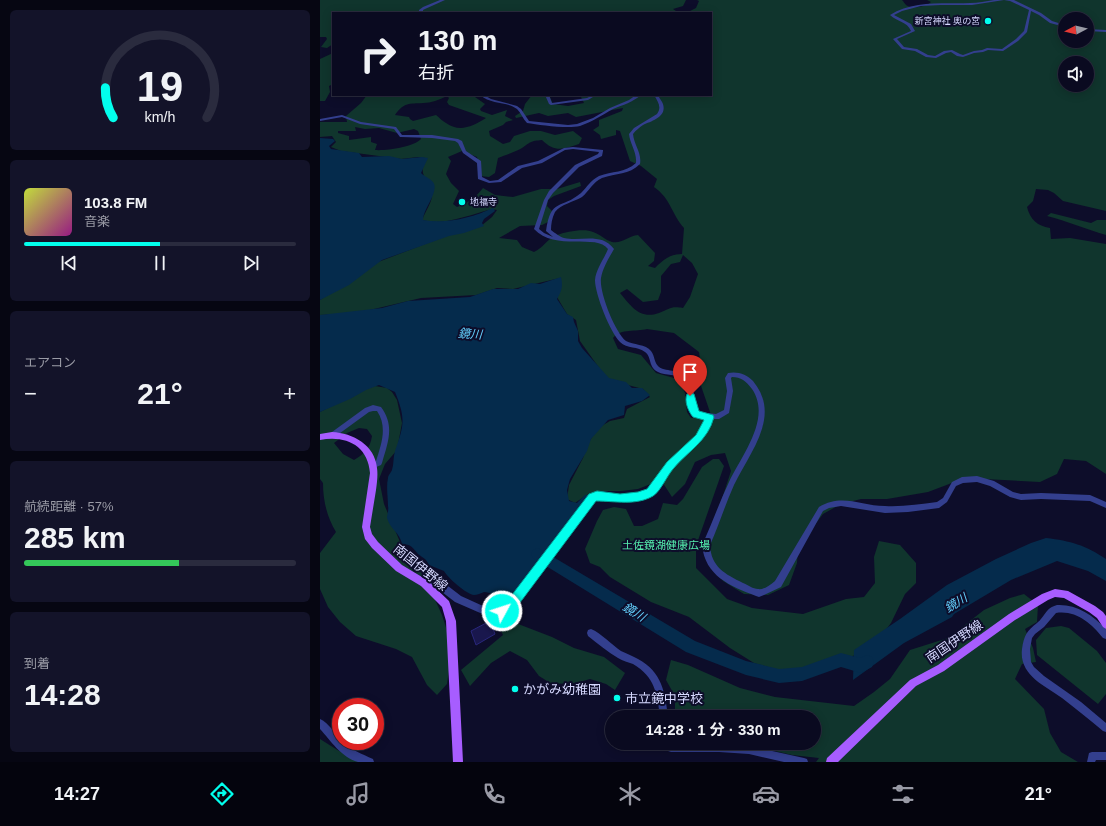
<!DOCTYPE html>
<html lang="ja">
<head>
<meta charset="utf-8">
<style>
	body { margin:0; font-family:Arial,"Noto Sans JP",sans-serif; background:#131329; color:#f1f3f6; height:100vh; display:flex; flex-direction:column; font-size:15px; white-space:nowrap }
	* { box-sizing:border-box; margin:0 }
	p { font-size:13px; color:#999aa5 }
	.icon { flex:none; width:22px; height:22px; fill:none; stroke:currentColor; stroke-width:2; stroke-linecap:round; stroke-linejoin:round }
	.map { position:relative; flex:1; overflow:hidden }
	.side { display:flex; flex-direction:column; gap:10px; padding:10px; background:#060612; width:320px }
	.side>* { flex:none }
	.top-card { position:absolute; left:12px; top:12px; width:380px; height:84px; border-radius:0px; box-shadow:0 2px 10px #0003,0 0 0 1px #2a2b3e; background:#0a0a20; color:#f1f3f6; overflow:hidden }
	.needle { width:26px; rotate:263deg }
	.controls { position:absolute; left:738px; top:12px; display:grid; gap:8px }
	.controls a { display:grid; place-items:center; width:36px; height:36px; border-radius:50%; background:#0a0a20; box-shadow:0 2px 10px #0003,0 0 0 1px #2a2b3e; font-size:20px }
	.speed { position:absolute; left:12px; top:698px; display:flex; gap:8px; font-size:20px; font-weight:700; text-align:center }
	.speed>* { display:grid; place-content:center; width:52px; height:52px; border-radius:50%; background:#0a0a20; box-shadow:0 2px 10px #0003,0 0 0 1px #2a2b3e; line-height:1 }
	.speed .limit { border:6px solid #d22; background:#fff; color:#111 }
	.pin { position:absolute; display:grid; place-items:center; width:34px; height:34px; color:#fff; margin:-41px -17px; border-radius:50% 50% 50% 0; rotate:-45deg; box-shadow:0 0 4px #0007 }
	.pin .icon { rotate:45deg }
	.me { position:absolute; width:44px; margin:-22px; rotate:50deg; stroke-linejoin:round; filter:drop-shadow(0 0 3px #0008) }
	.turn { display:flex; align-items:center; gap:14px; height:84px; padding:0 20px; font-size:18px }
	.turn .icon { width:52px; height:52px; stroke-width:2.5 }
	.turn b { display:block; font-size:28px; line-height:34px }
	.big { font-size:30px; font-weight:700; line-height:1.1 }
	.side .card { flex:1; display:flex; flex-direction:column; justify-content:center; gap:6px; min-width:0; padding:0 14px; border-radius:6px; background:#131329 }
	.side .dial { align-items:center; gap:0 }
	.dial svg { height:104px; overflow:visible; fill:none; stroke:#2a2b3e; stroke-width:7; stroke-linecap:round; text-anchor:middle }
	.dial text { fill:#f1f3f6; stroke:none }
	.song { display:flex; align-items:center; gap:12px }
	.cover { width:48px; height:48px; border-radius:6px; background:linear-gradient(135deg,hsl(70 70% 55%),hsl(310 70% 35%)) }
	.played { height:4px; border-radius:2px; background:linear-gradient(90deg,#02ffed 50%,#2a2b3e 50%) }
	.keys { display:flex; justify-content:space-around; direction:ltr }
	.heat { display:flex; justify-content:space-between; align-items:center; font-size:22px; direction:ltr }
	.charge { height:6px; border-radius:3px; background:linear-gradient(90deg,#34c759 57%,#2a2b3e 0) }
	.trip { position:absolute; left:285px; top:710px; width:216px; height:40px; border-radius:20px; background:#0a0a20; box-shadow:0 2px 10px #0003,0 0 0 1px #2a2b3e; font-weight:700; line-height:40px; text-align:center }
	.tabs { display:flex; height:64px; justify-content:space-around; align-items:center; background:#04040d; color:#999aa5 }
	.tabs .icon { width:28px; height:28px }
	.tabs .active { color:#02ffed }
	.tabs b { font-size:18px; color:#f1f3f6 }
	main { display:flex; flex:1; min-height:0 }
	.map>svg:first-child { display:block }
	.green { fill:#10352d; fill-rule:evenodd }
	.water { fill:#052b4c }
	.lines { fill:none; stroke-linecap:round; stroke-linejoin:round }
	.river { fill:#052b4c; fill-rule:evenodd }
	.building { fill:#19174d; stroke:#29277c }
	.minor { fill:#333f8e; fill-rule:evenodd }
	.major { fill:#a75dff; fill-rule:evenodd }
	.route { fill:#02ffed; stroke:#01a69a }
	.poi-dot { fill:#02ffed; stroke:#0d0d2a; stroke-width:1.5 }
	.labels { text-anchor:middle; stroke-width:4; stroke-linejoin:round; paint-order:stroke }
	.far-poi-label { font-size:9px; fill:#d6d9ff; stroke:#0d0d2a; text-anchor:end }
	.park-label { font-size:11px; fill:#55edad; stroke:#0d0d2a }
	.water-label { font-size:12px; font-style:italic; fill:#64d2ff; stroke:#0d0d2a }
	.near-street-label { font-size:13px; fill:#d6d9ff; stroke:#0d0d2a }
	.near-poi-label { font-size:13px; fill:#d6d9ff; stroke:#0d0d2a; text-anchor:start }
</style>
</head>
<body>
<main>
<section class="side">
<div class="card dial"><svg viewBox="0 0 100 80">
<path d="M14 69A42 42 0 1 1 86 69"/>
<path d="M14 69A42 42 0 0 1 8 46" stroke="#02ffed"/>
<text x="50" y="56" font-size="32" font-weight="700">19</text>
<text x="50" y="72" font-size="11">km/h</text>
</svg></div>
<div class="card">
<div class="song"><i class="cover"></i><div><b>103.8 FM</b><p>音楽</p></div></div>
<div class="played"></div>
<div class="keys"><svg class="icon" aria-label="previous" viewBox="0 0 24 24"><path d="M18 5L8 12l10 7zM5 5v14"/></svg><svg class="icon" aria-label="pause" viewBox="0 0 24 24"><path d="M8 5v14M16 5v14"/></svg><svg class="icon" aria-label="next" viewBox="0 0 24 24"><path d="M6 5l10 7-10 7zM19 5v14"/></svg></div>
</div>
<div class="card"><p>エアコン</p>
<div class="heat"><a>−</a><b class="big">21°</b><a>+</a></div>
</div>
<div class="card"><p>航続距離 · 57%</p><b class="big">285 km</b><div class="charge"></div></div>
<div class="card"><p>到着</p><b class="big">14:28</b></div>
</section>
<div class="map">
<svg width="786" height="762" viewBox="0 0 786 762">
	<rect width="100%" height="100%" fill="#0d0d2a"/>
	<path class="green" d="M0 0H366L363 6 353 9 359 13H13V44L7 48 1 47 7 39 6 37H0Z
		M377 0H582C584 2 585 4 586 5 592 10 607 6 611 2L607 0H786V211L743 201 734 193 728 190 716 189 713 201 707 207C710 219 717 226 730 228L731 239 750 238 786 244V474L766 461 744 459 737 474 720 482 645 478 608 492 567 499H541L521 504 503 514 478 547 477 563 469 585 448 595 424 594 403 581 390 563 388 542 411 471 405 453 391 455 375 462 365 484 352 497 341 480 318 489 301 491H277L265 496 255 503 247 499 249 485 263 458 269 442 278 428 290 421 304 418 307 409 330 397 323 389 285 379 282 372 260 341 256 320 247 314 237 297 240 278 193 289 177 288 156 295 101 298 37 313 0 315V300L53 264 131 234 161 226 172 217 177 210C168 209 163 212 155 214 137 219 120 225 102 220 105 212 111 204 112 196 115 178 96 182 105 158L98 157 81 159 74 158 21 151 11 147 16 142 12 136 0 137V122H27L26 116 41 103 47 95H156L155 97 165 104 160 109 161 111 172 115 187 110 185 116 193 120 186 122 183 125 169 131 170 136 183 144 190 142 194 136 210 131H221L235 135 253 131 262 138 259 144C244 149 235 153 222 140 210 141 211 142 202 148 195 152 185 155 178 158L175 173 169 177 160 176C157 169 159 164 157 157L142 151 128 157 131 161 126 174 131 183 139 191 133 204 137 207C148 203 156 197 163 188L175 195 193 197 221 189H237L260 182 261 186 234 196 228 200 227 206 233 212 230 221 222 225 200 226 179 238 197 240 202 247 214 252C223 248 227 239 237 235 246 232 264 228 273 232 280 234 285 240 292 242 302 244 308 236 318 235L335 253 334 261 328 266 335 268C343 260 350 254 362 254L364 228C351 213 351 199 334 187L337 179 321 166 310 161 300 131 296 130V135L281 139 280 135 273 130 279 126V120L302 111 303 108 256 117 248 113 228 116 219 113 196 118 195 116 203 111 205 104 212 95H232L230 97 233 104 248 106 264 103 260 95H391V13H366L376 8 379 1ZM745 19H767V41H745ZM745 63H767V85H745ZM127 96 129 98 127 102 129 105 166 118C153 126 140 133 126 123 122 121 120 118 116 115L93 121 90 119 89 117 75 115C84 102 89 104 103 103 111 103 119 100 127 96ZM35 127 45 129 59 128 77 133 94 129 98 131 101 139C94 147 65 151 55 150L57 144 51 142V137L29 140V136L18 133V131H36ZM363 255 372 263 378 274 370 297 363 308C350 306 350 309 339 313 320 320 311 306 300 293L307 289 323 302 338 300 341 292V276L351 264 360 262ZM327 329 354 333 379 352 381 366 379 380 391 415 371 418 367 412 365 393 361 384 354 378 336 373 321 355 298 349 293 338C301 328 316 332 327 329Z
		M13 53V84L9 86 10 92 5 101H0V59Z
		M731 213 771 223 777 220H786V235C766 229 747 221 727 216Z
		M55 386 67 388 72 392 77 400 82 423 77 450 65 464 59 479 64 504 80 542 103 564 108 584 122 615 129 637 131 656 127 684 117 695 107 685 92 657 76 649 36 636 20 622 8 607 0 589V553L16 532C7 517 3 501 3 483L0 479V412L43 390ZM39 428 47 429 52 436C50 449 44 454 34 460L23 454 14 443 27 433Z
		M393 459H399L404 466 376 546V568L407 599 432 608 483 614 526 599 544 597 555 583 554 557 559 541 580 545 596 563V583L585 594 571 623 558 640 542 653 514 662 491 672 472 674 434 663 410 648 369 617 331 602 290 577 280 567 270 563 265 549 277 521 283 510 294 507 306 509 314 526H322L338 519 343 503 357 505 363 499 382 467Z
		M704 594 718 605 717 622 705 629 713 648 716 662 702 664 695 679 724 709 730 733 741 752 758 762H496L499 758 472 755 421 743H494V717H355V696L346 680 351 660 368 665 420 688 455 697 534 706 554 692 570 679 590 650 628 638 664 610 690 598Z
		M174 616 193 622 232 637 254 648 284 657 305 673 295 690 286 684 270 679 256 683 232 684 219 676 207 660 190 651 171 663 150 686 141 670 183 635Z
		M741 626 749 628 777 651 786 663V694L778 704 717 655 716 640 726 628Z
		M0 739 19 751 38 756 41 762H0Z"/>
	<path class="water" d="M0 138 13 139 15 141 9 146 11 149 39 153 42 157 69 156 82 159 102 157 108 158 101 173C104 176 111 179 113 182 120 191 103 209 103 220 127 224 151 218 173 208L175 211 164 219 162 223 164 226 144 233 129 236 62 260 29 285 0 300Z
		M241 277C243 286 242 291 237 299L247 314 253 317 254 322 258 331V341L262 348 289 378 306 382 312 388H322L330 395 322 401 305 406 304 415 288 420 271 439 267 451 250 479 247 490 249 501 257 503 265 495 270 494V497L187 606 182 608 177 603 173 594C170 593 167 592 164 592 161 593 157 595 154 595 146 594 128 578 124 571L109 565C106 558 103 558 98 554 93 548 91 544 82 544 80 533 70 529 67 518 67 515 69 510 68 506 68 497 66 487 68 478 68 475 71 473 72 470 74 464 73 457 75 451 84 425 86 419 75 392L59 385 46 390 30 399 0 412V315L62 308 88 301 150 297 173 289H198L211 283 220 284Z
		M726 538C751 541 765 545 786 559V581L768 571 737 561 691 580 634 614 632 617 584 643 533 680 534 650 580 619 627 585 676 559 711 543Z"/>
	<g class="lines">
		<path class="river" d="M218 548 375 641 426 661 459 669 482 667 521 653 540 658 547 655 552 657 554 662 552 667 541 673 521 667 482 681 459 683 426 675 366 652 213 558 211 554 213 550Z"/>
	</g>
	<path class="building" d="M170 621 175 634 156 645 151 631Z"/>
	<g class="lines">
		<path class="minor" d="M120 0H125L105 9 103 10V13H99V10L103 7Z
			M674 0H694L721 13 732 21 745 25V27L730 23 719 15 711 11 707 32 698 41 683 51 668 50 663 52 654 53 643 57 637 56 631 52 626 53 616 58 606 57 595 51 582 49 573 39 591 31C587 21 577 22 570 15 593 0 623 4 650 3 658 3 666 1 674 0ZM684 0 690 1 709 10 704 31 696 39 682 49 667 48 662 50 654 51 643 55 640 54 632 50 624 51 615 56 608 55 597 49 584 47 577 39 595 31 591 24 574 15 582 11 601 6 621 5H652Z
			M767 29 786 30V32L767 31Z
			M160 95H164L171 99 197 106 201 109 209 121 248 125 257 124 273 118 290 108 309 100 316 95H321C313 102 303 105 293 109 282 115 272 122 260 126 248 129 219 125 207 123 203 119 201 113 197 109 187 101 171 105 160 95Z
			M225 95H229L232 103 267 98 269 97 268 95H272L273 97 268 100 231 105 229 104Z
			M334 95H338C339 98 342 101 343 104 347 117 332 121 323 125 319 128 316 130 313 134 314 145 322 153 320 164 309 175 296 173 282 178 273 182 269 191 262 197 254 202 241 204 235 212 232 218 231 224 231 230 235 233 240 237 244 238 261 242 281 232 294 249 289 258 283 267 281 278 279 292 295 332 306 341 313 345 326 344 331 351 335 356 334 363 339 367 343 370 349 370 354 371 374 374 374 393 376 410L378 412 396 414 404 410 407 391 405 378 408 373C417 371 427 374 433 381 462 416 430 452 414 485 405 505 399 525 390 545 391 567 405 574 423 583 428 585 433 589 438 589 444 590 450 585 455 581L499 507C522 493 541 506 565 506 582 507 600 504 617 502L623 498 632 482 642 477 657 476 674 481 693 492 701 494 721 493 770 495 786 502V508L770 501 721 499 701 500 690 497 670 486 657 482 643 483 636 486 627 502 619 508 588 512 565 513 521 506 509 508 503 511 461 587 444 595 439 597 436 596C410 586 385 576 382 545 392 524 399 503 409 482 422 455 452 418 432 389 426 381 421 377 412 377L411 378 413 391 409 413 399 419H393L391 425 382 440 352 467 332 494 318 499 300 501 275 500 192 611 174 619 135 602 122 592 111 586 104 587 101 586 100 583 101 580 112 578 115 579 128 586 141 596 174 611 186 605 271 495 277 493 300 495 318 493 328 490 348 463 378 436 385 424 387 418 376 417 371 413C367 403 370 389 363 380 358 373 345 376 338 372 328 367 332 357 325 352 318 346 307 349 300 342 290 332 275 294 275 280 276 269 284 259 288 249 277 233 235 252 214 229L224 200 229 191 255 165 278 154 279 152 253 149 245 150 222 163 202 168 181 182 169 183 158 179 157 163 143 153 138 143 135 141 112 138 81 137H80L74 129 40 124 22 117 0 121V119L22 115 41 122 76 127 82 135H112L138 139 142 141 146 151 161 161 162 177 170 181 178 180 198 166 218 161 244 148 253 147 283 150V151L282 156 259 167 233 193 228 200 219 229 224 233 233 237 226 231C231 197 241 210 261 193 267 187 271 180 279 176 292 171 305 173 316 163 317 152 310 144 309 134L314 128 337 114C342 107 338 102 334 95Z
			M53 405 61 407C75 426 68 442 62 463L61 465 54 468 52 467 51 465 52 463 56 461C61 445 68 427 57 411H53L49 412 16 436 14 437 12 436 11 434 12 432 45 408Z
			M737 605C756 604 773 615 786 629V639L783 638C771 623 756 610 736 613L724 627 715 634 712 638 710 649 711 662 714 667 724 676 761 702 786 723V732L783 731C770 720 756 709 742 698 724 685 699 675 702 649 704 635 707 631 717 623 725 617 725 608 737 605Z
			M271 629C281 633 292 645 301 651 307 654 313 656 318 659 342 672 345 692 348 717H340C337 693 335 677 313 664 308 662 303 661 298 658 288 652 278 644 268 636L267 633 268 630Z
			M0 719C9 723 16 735 22 741 31 750 42 754 53 759L54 762C49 762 43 762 38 762 21 757 11 741 0 729Z
			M345 743 399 744 429 746 484 758 487 759 488 762H464L429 754 399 752H351L348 751Z
			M772 752H786V760H776L775 762H767L769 753Z"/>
		<path class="major" d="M12 432C33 433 55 445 57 468 58 475 57 482 56 490 54 502 52 515 50 527L52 534 58 542 82 565 107 580 129 601 136 621 143 762H133L126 621 122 607 101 586 76 571 52 548 45 539 42 527 50 473C48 445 25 435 0 440V434Z
			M735 589 748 591 775 606 783 612 786 616V629L783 627 777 618 769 612 744 598 735 597 728 600 695 620 624 671 596 686 518 762H506L507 758 590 680 618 665 689 614 722 594Z"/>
	</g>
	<path class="route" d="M370 393 374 394 379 411 393 415 394 417C388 441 368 451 353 469 347 476 340 492 333 496 316 506 295 501 276 501L193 612 182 617 177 615 176 611 177 607 185 604 269 494 277 491 300 494 318 492 327 489 347 462 376 435 384 420 373 417C368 411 364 401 367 394Z"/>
	<g class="poi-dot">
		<circle cx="668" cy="21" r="4"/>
		<circle cx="142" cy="202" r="4"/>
		<circle cx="195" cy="689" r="4"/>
		<circle cx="297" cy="698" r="4"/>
	</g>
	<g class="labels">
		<g class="far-poi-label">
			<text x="660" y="24">新宮神社 奥の宮</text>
			<text x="150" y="205" text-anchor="start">地福寺</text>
		</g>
		<g class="park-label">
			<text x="346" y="549">土佐鏡湖健康広場</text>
		</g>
		<g class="water-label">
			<text transform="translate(150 334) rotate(4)" y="4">鏡川</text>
			<text transform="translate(636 603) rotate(-32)" y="4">鏡川</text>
			<text transform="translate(314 612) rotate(31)" y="4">鏡川</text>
		</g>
		<g class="near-street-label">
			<text transform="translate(101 567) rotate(39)" y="5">南国伊野線</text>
			<text transform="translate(634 641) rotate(-34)" y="5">南国伊野線</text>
		</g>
		<g class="near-poi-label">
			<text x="203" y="694">かがみ幼稚園</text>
			<text x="305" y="703">市立鏡中学校</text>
		</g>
	</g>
</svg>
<div class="controls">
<a><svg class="needle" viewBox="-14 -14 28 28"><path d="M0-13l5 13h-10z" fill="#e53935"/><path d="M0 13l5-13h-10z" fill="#999aa5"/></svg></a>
<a><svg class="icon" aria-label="sound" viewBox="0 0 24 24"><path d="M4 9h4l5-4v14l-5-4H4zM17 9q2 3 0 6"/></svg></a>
</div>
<div class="speed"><div class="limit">30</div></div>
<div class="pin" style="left:370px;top:396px;background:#d93025"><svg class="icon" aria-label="arrive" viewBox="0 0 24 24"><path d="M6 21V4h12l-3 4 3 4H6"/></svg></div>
<svg class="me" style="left:182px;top:611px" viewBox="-20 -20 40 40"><circle r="17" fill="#02ffed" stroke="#fff" stroke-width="3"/><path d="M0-11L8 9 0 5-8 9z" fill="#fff"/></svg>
<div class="trip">14:28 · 1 分 · 330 m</div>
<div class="top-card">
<div class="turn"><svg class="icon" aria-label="right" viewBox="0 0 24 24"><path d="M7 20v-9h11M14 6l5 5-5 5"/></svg><div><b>130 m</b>右折</div></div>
</div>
</div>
</main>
<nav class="tabs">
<b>14:27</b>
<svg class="icon active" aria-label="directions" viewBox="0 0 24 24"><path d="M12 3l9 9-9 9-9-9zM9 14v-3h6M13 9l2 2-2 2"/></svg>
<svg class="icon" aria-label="music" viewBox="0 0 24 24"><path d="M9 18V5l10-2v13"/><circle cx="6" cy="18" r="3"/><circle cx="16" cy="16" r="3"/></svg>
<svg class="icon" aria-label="phone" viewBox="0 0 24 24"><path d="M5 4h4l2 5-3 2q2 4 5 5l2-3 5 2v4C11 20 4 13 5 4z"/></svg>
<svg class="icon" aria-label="climate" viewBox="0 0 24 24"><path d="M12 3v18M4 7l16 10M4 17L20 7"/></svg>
<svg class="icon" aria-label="car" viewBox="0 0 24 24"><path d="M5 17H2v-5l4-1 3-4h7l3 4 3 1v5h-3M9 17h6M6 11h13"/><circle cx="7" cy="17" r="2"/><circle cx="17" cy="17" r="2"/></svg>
<svg class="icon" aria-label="filters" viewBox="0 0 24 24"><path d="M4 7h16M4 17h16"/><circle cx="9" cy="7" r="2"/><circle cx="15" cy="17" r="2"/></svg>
<b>21°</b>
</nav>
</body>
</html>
